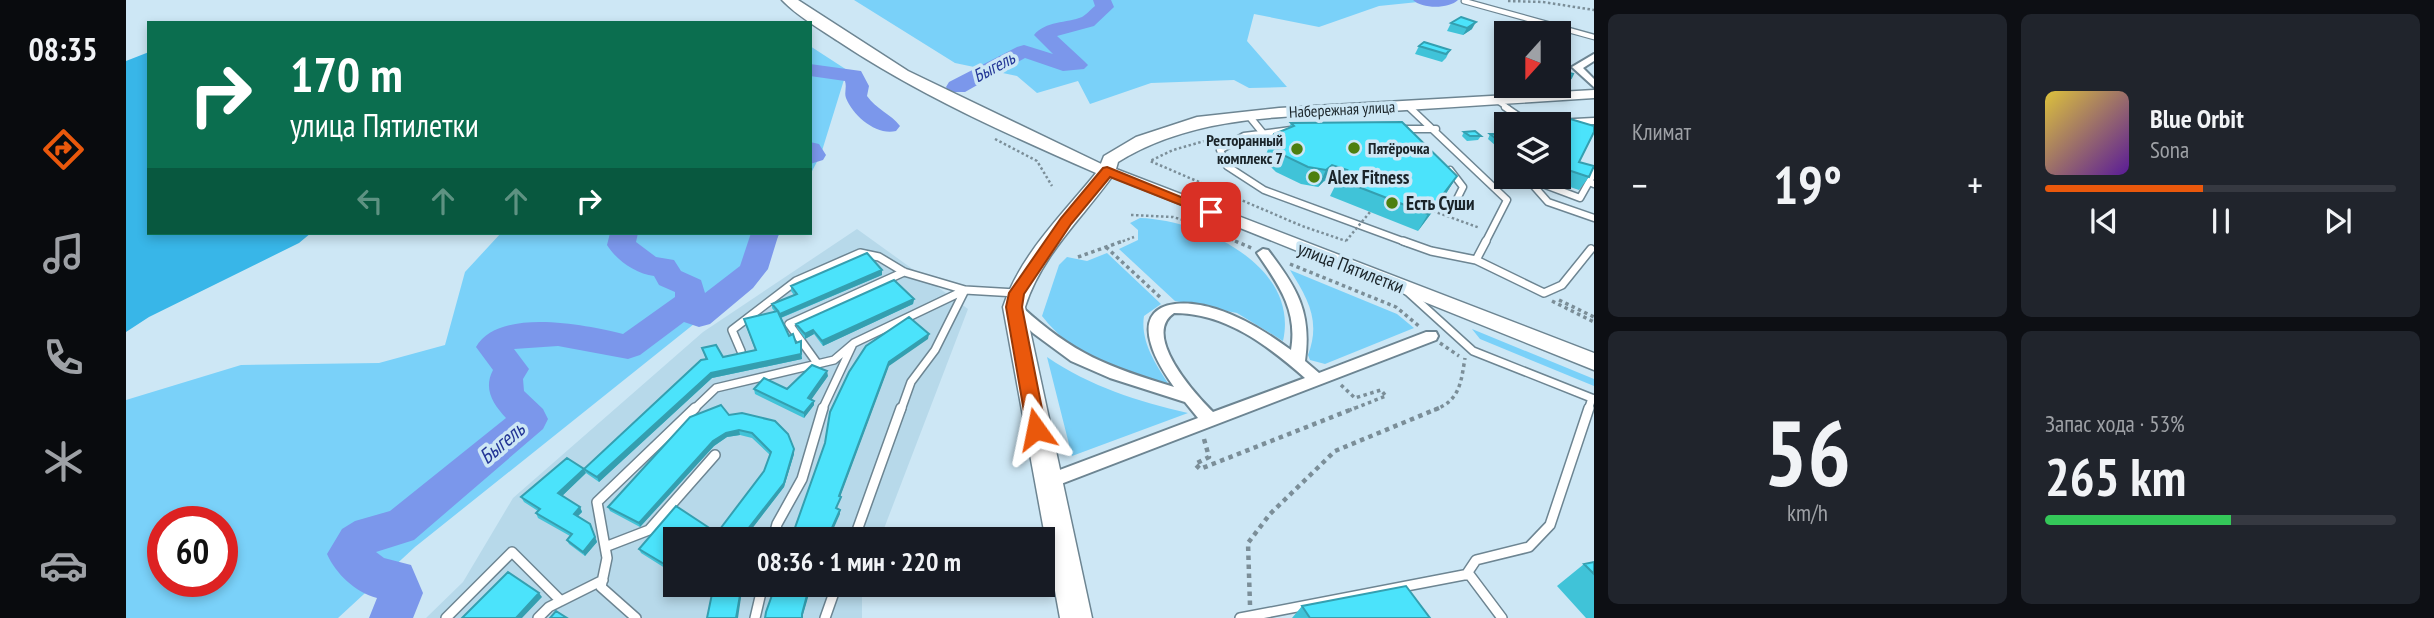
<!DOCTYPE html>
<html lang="ru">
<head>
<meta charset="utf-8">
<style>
	body { margin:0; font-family:"PT Sans Narrow",sans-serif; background:#20242c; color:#f1f3f6; height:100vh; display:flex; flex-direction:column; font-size:26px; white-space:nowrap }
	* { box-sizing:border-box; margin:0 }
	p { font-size:23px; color:#9ea1a6 }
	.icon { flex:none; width:38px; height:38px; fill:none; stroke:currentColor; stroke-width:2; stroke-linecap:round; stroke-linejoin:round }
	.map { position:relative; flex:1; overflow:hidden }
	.drawer { display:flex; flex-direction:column; gap:14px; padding:14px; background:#0d0f14; width:840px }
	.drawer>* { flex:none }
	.top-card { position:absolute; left:21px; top:21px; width:665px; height:214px; border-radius:0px; box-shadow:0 4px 10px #0003; background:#0b6e4f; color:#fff; overflow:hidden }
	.needle { width:46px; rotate:201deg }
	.tools { position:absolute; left:1368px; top:21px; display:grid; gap:14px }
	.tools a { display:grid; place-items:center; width:77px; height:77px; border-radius:0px; background:#171b24; box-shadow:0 4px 10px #0003; font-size:35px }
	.speed { position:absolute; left:21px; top:506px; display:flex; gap:14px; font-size:35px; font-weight:700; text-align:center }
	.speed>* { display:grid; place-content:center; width:91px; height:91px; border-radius:50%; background:#171b24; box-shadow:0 4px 10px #0003; line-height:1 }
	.speed .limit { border:10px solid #d22; background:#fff; color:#111 }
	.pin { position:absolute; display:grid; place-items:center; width:60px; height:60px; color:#fff; margin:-30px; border-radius:14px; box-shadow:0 4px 10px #0006 }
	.me { position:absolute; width:77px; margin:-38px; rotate:348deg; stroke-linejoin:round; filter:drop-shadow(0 0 5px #0008) }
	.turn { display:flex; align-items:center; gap:24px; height:147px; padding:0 28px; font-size:32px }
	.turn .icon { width:91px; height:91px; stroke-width:2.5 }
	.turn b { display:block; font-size:49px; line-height:60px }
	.lanes { display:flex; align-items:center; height:66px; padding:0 28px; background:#0003; justify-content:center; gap:35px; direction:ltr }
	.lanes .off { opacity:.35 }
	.big { font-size:52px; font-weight:700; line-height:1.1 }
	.drawer .card { flex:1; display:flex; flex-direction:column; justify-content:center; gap:10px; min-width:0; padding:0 24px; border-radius:10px; background:#20242c }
	.drawer .dial { align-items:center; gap:0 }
	.dial b { font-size:91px; line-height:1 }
	.song { display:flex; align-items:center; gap:21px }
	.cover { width:84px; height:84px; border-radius:10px; background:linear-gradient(135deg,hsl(50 70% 55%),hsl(270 70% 35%)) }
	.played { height:7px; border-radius:4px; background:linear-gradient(90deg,#ea580c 45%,#363941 45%) }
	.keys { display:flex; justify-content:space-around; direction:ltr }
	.heat { display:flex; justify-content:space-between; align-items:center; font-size:38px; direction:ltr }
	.charge { height:10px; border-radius:5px; background:linear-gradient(90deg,#34c759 53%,#363941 0) }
	.drawer .tiles { flex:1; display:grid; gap:14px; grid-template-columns:repeat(2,1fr) }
	.trip { position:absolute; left:537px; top:527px; width:392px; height:70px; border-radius:0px; background:#171b24; box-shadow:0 4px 10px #0003; font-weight:700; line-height:70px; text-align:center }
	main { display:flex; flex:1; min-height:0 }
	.tabs { display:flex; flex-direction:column; width:126px; justify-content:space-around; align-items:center; background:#090b0e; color:#9ea1a6 }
	.tabs .icon { width:49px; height:49px }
	.tabs .on { color:#ea580c }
	.tabs b { font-size:32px; color:#f1f3f6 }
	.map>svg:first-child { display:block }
	.built { fill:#b7d9ea }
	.green { fill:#7ad1f9; fill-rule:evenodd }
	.forest { fill:#38b6e8 }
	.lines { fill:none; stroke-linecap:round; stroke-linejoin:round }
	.river { fill:#7b97eb; fill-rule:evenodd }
	.lane-far3-casing { stroke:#6d8592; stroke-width:7 }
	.lane-far2-casing { stroke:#6d8592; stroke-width:9 }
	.lane-far1-casing { stroke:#6d8592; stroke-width:10 }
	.lane-casing { stroke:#6d8592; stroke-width:12 }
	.street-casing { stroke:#6d8592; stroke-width:4 }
	.secondary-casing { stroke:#6d8592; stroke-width:3 }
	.primary-casing { stroke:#6d8592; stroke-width:3 }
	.path-far2 { stroke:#7b8e98; stroke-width:2.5; stroke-dasharray:2.5 2.5; stroke-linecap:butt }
	.path-far1 { stroke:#7b8e98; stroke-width:3.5; stroke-dasharray:3.5 3.5; stroke-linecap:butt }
	.path { stroke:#7b8e98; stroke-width:4.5; stroke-dasharray:4.5 4.5; stroke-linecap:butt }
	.lane-far3 { stroke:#fff; stroke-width:4.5 }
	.lane-far2 { stroke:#fff; stroke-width:6 }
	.lane-far1 { stroke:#fff; stroke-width:7 }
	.lane { stroke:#fff; stroke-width:9 }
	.street { fill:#fff; fill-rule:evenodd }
	.secondary { fill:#fff; fill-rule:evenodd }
	.primary { fill:#fff; fill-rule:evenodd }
	.path-bridge { stroke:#7b8e98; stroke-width:2.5; stroke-dasharray:2.5 2.5; stroke-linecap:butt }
	.wall { fill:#40c3d8 }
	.shaded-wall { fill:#349fb0 }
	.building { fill:#4be3fb; stroke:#349fb0; stroke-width:2 }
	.route { fill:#ea580c; stroke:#983908; stroke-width:2 }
	.poi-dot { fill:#4d7f0f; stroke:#cde7f5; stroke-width:2.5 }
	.labels { text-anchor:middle; stroke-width:7; stroke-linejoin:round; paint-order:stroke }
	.far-street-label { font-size:16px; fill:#1a2429; stroke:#cde7f5 }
	.far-poi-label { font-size:16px; font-weight:bold; fill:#1a2429; stroke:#cde7f5; text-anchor:end }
	.far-water-label { font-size:18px; font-style:italic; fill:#233696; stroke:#cde7f5 }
	.poi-label { font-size:19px; font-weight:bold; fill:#1a2429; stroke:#cde7f5; text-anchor:start }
	.street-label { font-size:19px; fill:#1a2429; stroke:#cde7f5 }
	.water-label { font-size:21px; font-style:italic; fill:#233696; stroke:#cde7f5 }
</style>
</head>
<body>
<main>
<nav class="tabs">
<b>08:35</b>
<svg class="icon on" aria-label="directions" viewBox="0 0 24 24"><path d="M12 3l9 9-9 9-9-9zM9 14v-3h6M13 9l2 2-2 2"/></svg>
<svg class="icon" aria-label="music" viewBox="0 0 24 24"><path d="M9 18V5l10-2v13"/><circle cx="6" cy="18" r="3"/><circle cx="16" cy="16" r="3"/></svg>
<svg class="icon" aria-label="phone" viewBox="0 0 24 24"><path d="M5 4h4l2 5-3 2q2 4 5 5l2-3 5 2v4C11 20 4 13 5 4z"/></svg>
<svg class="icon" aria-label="climate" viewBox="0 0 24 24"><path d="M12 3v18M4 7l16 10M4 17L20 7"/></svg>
<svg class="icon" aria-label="car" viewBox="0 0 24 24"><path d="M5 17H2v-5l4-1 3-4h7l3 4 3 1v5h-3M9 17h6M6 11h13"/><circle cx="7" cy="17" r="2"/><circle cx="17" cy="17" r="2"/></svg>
</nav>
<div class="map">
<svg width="1468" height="618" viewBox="0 0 1468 618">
	<rect width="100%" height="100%" fill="#cde7f5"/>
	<path class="built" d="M731 229 842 309 754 539H550V584L736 585V618H300L337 582 387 498 577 332Z"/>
	<path class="green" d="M728 0H1301L1302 1 1253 6 1193 27 1128 14 1121 41 1161 87 1123 88 1108 80 1025 83 964 104 952 81 911 93 891 76 829 63Z
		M684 46 721 70 695 154 684 175Z
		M1014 218C1076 220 1174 266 1157 341L1111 313 1049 301 993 249 1012 240V230L1004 223Z
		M375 233H654L633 272 289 547 212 618H0V400L115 365 253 363 319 345 339 272ZM37 522H96V581H37Z
		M981 253 1035 304 1018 316C1014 341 1030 365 1044 386 994 374 948 357 916 316L933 265 941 257 961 261Z
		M1164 270 1271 314 1288 328 1199 364 1184 360 1182 355C1195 321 1182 299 1164 270Z
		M1346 329 1468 379V386L1354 339Z
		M921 357C965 387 1011 401 1062 413L946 456Z"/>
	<path class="forest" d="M23 52V233H185L173 243 23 317 0 332V61Z"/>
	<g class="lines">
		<path class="river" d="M967 0H985L988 7 968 26 931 36 958 61 962 65 958 69 937 71 899 58 839 92H823L820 87 823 82 891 47 898 45 927 54 908 35C919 21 941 23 956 17 960 15 965 9 969 6Z
			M1287 0H1332C1323 9 1296 9 1287 0Z
			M684 64 735 71 743 86 741 96C750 109 765 114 774 126L770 131C751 136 727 116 720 98 718 92 721 88 719 81L684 76Z
			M684 142 693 144 700 155 697 160 684 164Z
			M484 233H512L510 242 530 257 548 260 555 271 575 280 579 293 614 266 625 233H653L642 269 627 288 584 324 573 327 558 322 514 355 502 359 432 346 388 349 403 369 397 379 398 391 417 409 422 419 417 429 288 540 250 552 258 558 285 565 297 593 287 618H243L251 598C229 592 210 574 201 554L216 529 229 521 264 511 380 418C367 404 357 389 367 370L350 347C373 307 460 325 497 334L549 297V292L533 285 528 276C510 274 490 260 481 245Z"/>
		<defs>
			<path id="lane-far3" d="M1338 1 1468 37
				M1370 100 1382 108
				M1281 105 1285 108"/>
			<path id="lane-far2" d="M1283 107 1381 200 1359 243
				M1379 107 1404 124
				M1123 116 1136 132
				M1410 124 1468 121
				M1275 129H1310
				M1165 130 1118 136 1094 150 1101 166 1138 190 1282 243
				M1324 170 1337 187 1329 203
				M1398 177 1454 198 1463 182 1468 184
				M1463 182 1468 172
				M1406 184 1422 202 1468 218"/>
			<path id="lane-far1" d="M1277 241 1305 251 1350 260 1418 293 1436 285 1465 249
				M1350 260 1360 241
				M1282 292 1347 351 1468 399
				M615 351 606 330 670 281 734 253 753 257 778 272 839 290 809 350 785 382 775 410
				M691 363 663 324 778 272
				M567 410 590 388 708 360 728 343 839 290 890 293
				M696 410 726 346
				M1462 410 1466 398"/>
			<path id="lane" d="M647 539 651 524 676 479 697 408
				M728 539 775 408
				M479 547 523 530 589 455
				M1340 575 1350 560 1403 547 1424 525 1463 408
				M320 618 386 552 435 601
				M412 618 423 607 477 580
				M510 618 475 587 481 558 471 502 569 408
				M629 618 637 584
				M699 618 711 584
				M1114 618 1343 574 1376 618"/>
			<path id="street" d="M1468 54V61L1457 68 1468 79V87L1446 67Z
				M1137 249 1142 250C1171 288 1186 312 1179 361L1193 373 1300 332H1310L1312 336 1310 340 927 487 921 489 915 487 912 482 915 477 1072 418 1059 402 984 378 945 361 907 333 886 313 884 310 886 307H896C947 354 982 367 1048 387 1039 374 1029 359 1025 344 1011 298 1061 299 1090 309 1118 318 1142 333 1165 350 1172 310 1152 284 1131 253ZM1048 313C1100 313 1141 345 1179 378L1087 412C1069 394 1015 335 1048 313Z"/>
			<path id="secondary" d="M1468 90V98C1395 103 1322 107 1250 112 1161 117 1069 114 992 162L990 169 1468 353V370L972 171 978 156 1010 137 1071 117 1153 108Z"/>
			<path id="primary" d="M656 0H672L782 71 990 171C959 216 916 253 899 307L966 618H934L877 307C894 255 936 215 970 173 881 134 793 95 712 41 694 29 671 16 656 0Z"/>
		</defs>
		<use href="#lane-far3" class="lane-far3-casing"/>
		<use href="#lane-far2" class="lane-far2-casing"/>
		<use href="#lane-far1" class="lane-far1-casing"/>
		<use href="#lane" class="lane-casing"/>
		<use href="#street" class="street-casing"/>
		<use href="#secondary" class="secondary-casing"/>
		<use href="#primary" class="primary-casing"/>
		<path class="path-far2" d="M1382 1 1417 2 1468 10
			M1089 138 1047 150 1024 161 1176 226 1220 241
			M869 139 911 161 926 186
			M1307 211 1354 228
			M1005 215 1047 217 1074 225
			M1073 225 1113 243
			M992 243 1008 237"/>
		<path class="path-far1" d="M1109 241 1128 249
			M980 247 1036 299
			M952 257 997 241
			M1164 264 1270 307 1294 327
			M1433 300 1468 317
			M1426 301 1468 322
			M1314 343 1333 356
			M1215 385 1229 398 1255 390 1260 396 1224 410
			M1308 410C1334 401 1335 382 1339 358"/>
		<path class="path" d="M1078 439 1083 457 1069 464 1074 469 1229 408
			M1124 605 1122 543 1144 514 1209 451 1313 408"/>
		<use href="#lane-far3" class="lane-far3"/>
		<use href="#lane-far2" class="lane-far2"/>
		<use href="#lane-far1" class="lane-far1"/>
		<use href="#lane" class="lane"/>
		<use href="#street" class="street"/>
		<use href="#secondary" class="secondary"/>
		<use href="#primary" class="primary"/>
		<path class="path-bridge" d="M1220 241 1244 212"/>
	</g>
	<path class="wall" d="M1325 23 1346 29 1337 35 1321 31Z
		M1293 46 1324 50 1320 58 1316 62 1289 54Z
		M1433 70 1447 74 1442 82 1433 79Z
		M1441 118 1453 162 1463 177 1453 190 1414 177H1433V129Z
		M1165 123 1331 176 1321 192 1292 231 1204 196 1209 186 1198 181 1192 187 1175 184 1150 172 1142 164 1139 157 1148 134 1163 128Z
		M1338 132 1355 136 1352 140 1341 141 1336 136Z
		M1364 134 1381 138V145L1370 146 1362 139Z
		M756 275 655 318 663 336 670 343 675 341 676 359 586 378 473 482 460 473 458 469 580 360 576 348 597 357 629 350 619 323 618 319 649 312 646 308V304L668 295 665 291V286Z
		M788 299 787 304 697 346 688 334 679 339 671 328 670 324Z
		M702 376 685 399 688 405 678 418 629 394 628 389H661Z
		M595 405 603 415 616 413 649 421 662 434 668 449V454L658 487 618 539H550V575L515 553 513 549 550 506 591 533 638 471 644 455 626 438 614 435 601 437 588 446 514 527 484 511 482 507 564 417Z
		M460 473 436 496 454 507 456 512 452 516 464 524 471 542 459 556 443 544 441 540 444 536 412 518 410 513 412 511 398 502 395 497Z
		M1468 562V618H1460L1431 586 1458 564Z
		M565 584H617L586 597Z
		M1176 606 1304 618H1166Z"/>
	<path class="shaded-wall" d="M1350 22 1346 29 1337 35 1341 28Z
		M1206 165 1198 181 1192 187 1200 170Z
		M1331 176 1321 192 1292 231 1302 214Z
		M756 270V275L654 318V314Z
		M788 299 787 304 697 346 696 341Z
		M687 330 688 334 679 339V334Z
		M803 334 802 339 763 366 713 500V496L763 362Z
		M675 354 676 359 586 378 473 482 471 477 585 373Z
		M701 371 702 376 683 403 682 398Z
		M688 401V405L678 418V413Z
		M613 430 614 435 601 437 588 446 514 527 513 523 587 441 600 433Z
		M668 449V454L658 487 618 539H614Z
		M458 469 460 473 434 498 432 493Z
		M454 507 456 512 450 518 448 514Z
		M714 510V514L703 539H701Z
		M469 537 471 542 459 556 457 552Z
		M616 584H617L612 618H610Z
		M684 584H686L676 618V614Z
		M413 593 416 597 396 618H390Z"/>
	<path class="building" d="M1335 17 1350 22 1341 28 1325 23Z
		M1298 42 1324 50 1320 54 1293 46Z
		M1433 70 1447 74 1445 78 1433 75Z
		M1441 118 1468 126V132L1453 162 1468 166 1463 177 1433 167V131Z
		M1276 122 1331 176 1302 214 1212 179 1221 170 1206 165 1200 170 1182 167 1157 155 1149 148 1145 140 1148 134 1168 126 1165 123Z
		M1349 131 1355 136H1344L1338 132Z
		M1364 134H1376L1381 138V141H1373Z
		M741 253 756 270 654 314 652 312 663 336 667 334 670 343 675 341V354L585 373 471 477 458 469 575 360 581 359 576 348 590 345 597 357 630 350 618 319 652 311 646 304 671 294 665 286Z
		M768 280 788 299 696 341 687 330 679 334 670 324Z
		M783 317 803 334 763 362 713 496 715 497 710 508 714 510 701 539H665L699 443 704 412 723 372 740 346Z
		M686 365 701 371 682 398 688 401 678 413 628 389 638 378 661 389Z
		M595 405 603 415 616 413 649 421 662 434 668 449 658 483 614 539H550V571L513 549 550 506 591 533 638 471 645 452 626 433 613 430 600 433 587 441 513 523 482 507 564 417Z
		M441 458 458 469 432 493 454 507 448 514 464 524 469 537 457 552 441 540 446 534 410 513 414 509 395 497Z
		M1468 562V574L1458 564Z
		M382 572 413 593 390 618H336Z
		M571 584H616L610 618H581L586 594Z
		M650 584H684L676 614V618H639L640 612Z
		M1280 586 1304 618H1184L1176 606Z
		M430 611 441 618H424Z"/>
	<path class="route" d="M981 167 1092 212 1080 215 984 177 945 224 898 294 896 307 920 429 910 437 901 429 880 307 883 293 935 218 977 168Z"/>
	<g class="poi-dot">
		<circle cx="1228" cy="148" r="7"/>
		<circle cx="1171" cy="149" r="7"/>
		<circle cx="1188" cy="177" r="7"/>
		<circle cx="1266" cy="203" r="7"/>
	</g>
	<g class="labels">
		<g class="far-street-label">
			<text transform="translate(1216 109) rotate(-3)" y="6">Набережная улица</text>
		</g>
		<g class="far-poi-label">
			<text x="1157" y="146">Ресторанный<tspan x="1157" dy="18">комплекс 7</tspan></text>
			<text x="1242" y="154" text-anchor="start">Пятёрочка</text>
		</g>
		<g class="far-water-label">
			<text transform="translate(868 67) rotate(-28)" y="6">Быгель</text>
		</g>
		<g class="poi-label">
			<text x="1202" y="184">Alex Fitness</text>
			<text x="1280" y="210">Есть Суши</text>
		</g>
		<g class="street-label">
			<text transform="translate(1225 267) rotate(21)" y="7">улица Пятилетки</text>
		</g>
		<g class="water-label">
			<text transform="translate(376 443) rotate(-40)" y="7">Быгель</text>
		</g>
	</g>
</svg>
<div class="tools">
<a><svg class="needle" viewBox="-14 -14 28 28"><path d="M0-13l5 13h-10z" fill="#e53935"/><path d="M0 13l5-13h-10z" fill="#9ea1a6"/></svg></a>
<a><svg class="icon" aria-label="layers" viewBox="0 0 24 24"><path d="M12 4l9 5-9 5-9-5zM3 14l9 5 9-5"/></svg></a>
</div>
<div class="speed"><div class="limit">60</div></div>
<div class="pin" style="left:1085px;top:212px;background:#d93025"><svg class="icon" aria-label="arrive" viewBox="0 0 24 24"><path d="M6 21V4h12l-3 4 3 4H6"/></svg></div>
<svg class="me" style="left:910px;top:429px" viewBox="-20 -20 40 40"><path d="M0-17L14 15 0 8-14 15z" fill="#ea580c" stroke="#fff" stroke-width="4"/></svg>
<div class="trip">08:36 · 1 мин · 220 m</div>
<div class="top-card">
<div class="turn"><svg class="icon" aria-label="right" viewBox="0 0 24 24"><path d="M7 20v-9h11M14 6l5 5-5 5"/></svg><div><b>170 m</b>улица Пятилетки</div></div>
<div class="lanes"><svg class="icon off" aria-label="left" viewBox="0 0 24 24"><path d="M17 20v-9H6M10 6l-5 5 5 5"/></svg><svg class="icon off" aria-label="ahead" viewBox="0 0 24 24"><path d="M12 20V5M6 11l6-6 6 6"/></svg><svg class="icon off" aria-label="ahead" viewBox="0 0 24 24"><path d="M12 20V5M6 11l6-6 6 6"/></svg><svg class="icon" aria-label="right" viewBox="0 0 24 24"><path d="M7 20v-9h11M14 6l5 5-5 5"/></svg></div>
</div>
</div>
<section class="drawer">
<div class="tiles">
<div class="card"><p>Климат</p>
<div class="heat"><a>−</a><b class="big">19°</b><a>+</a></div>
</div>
<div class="card">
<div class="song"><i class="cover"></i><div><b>Blue Orbit</b><p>Sona</p></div></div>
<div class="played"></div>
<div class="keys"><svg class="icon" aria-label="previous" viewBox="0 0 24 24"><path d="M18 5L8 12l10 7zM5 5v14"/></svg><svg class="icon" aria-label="pause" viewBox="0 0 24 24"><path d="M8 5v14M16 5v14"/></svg><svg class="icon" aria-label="next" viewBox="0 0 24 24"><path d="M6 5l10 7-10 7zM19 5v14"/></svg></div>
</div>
<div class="card dial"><b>56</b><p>km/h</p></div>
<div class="card"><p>Запас хода · 53%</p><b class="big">265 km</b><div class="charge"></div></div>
</div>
</section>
</main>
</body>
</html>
